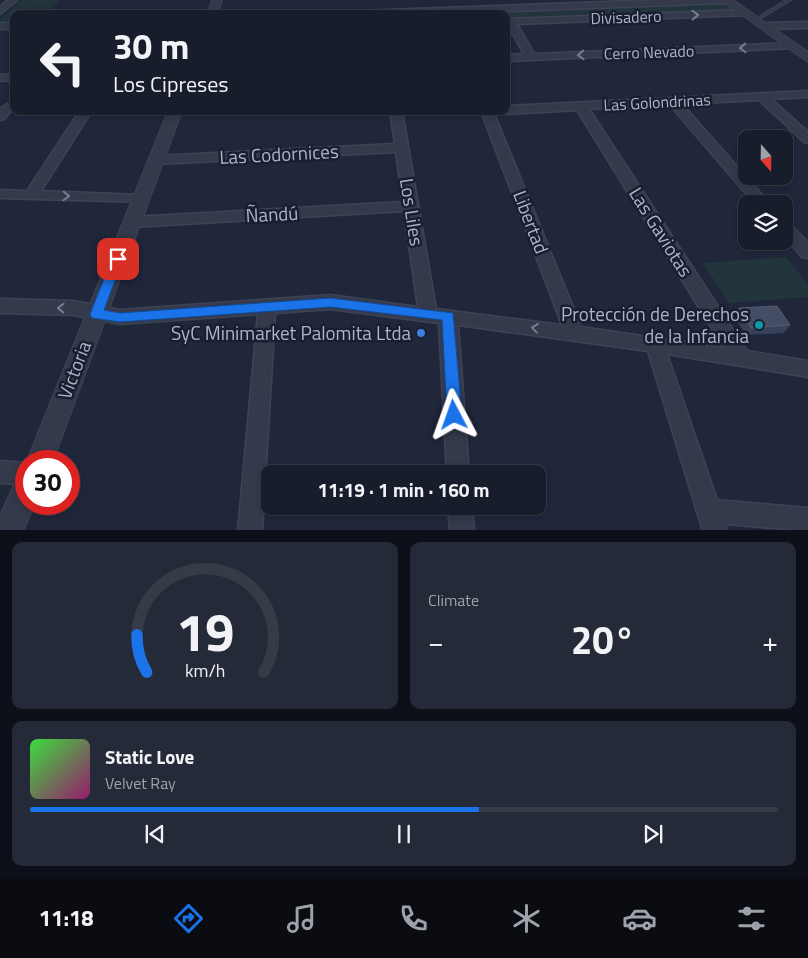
<!DOCTYPE html>
<html lang="en">
<head>
<meta charset="utf-8">
<style>
	body { margin:0; font-family:"Titillium Web",sans-serif; background:#252a38; color:#f1f3f6; height:100vh; display:flex; flex-direction:column; font-size:19px; white-space:nowrap }
	* { box-sizing:border-box; margin:0 }
	p { font-size:16px; color:#9fa2a9 }
	.icon { flex:none; width:28px; height:28px; fill:none; stroke:currentColor; stroke-width:2; stroke-linecap:round; stroke-linejoin:round }
	.map { position:relative; height:530px; overflow:hidden }
	.sheet { display:flex; flex-direction:column; gap:12px; padding:12px; background:#0d1018; flex:1 }
	.sheet>* { flex:none }
	.guide { position:absolute; left:10px; top:10px; width:500px; height:105px; border-radius:10px; box-shadow:0 2px 8px #0003,0 0 0 1px #363b48; background:#181d2c; color:#f1f3f6; overflow:hidden }
	.needle { width:32px; rotate:160deg }
	.tools { position:absolute; left:738px; top:130px; display:grid; gap:10px }
	.tools a { display:grid; place-items:center; width:55px; height:55px; border-radius:10px; background:#181d2c; box-shadow:0 2px 8px #0003,0 0 0 1px #363b48; font-size:25px }
	.speed { position:absolute; left:15px; top:450px; display:flex; gap:10px; font-size:25px; font-weight:700; text-align:center }
	.speed>* { display:grid; place-content:center; width:65px; height:65px; border-radius:50%; background:#181d2c; box-shadow:0 2px 8px #0003,0 0 0 1px #363b48; line-height:1 }
	.speed .limit { border:8px solid #d22; background:#fff; color:#111 }
	.pin { position:absolute; display:grid; place-items:center; width:42px; height:42px; color:#fff; margin:-21px; border-radius:10px; box-shadow:0 2px 8px #0006 }
	.me { position:absolute; width:55px; margin:-28px; rotate:356deg; stroke-linejoin:round; filter:drop-shadow(0 0 4px #0008) }
	.turn { display:flex; align-items:center; gap:18px; height:105px; padding:0 20px; font-size:22px }
	.turn .icon { width:65px; height:65px; stroke-width:2.5 }
	.turn b { display:block; font-size:35px; line-height:42px }
	.big { font-size:38px; font-weight:700; line-height:1.1 }
	.sheet .card { flex:1; display:flex; flex-direction:column; justify-content:center; gap:8px; min-width:0; padding:0 18px; border-radius:10px; background:#252a38 }
	.sheet .dial { align-items:center; gap:0 }
	.dial svg { height:130px; overflow:visible; fill:none; stroke:#363b48; stroke-width:7; stroke-linecap:round; text-anchor:middle }
	.dial text { fill:#f1f3f6; stroke:none }
	.song { display:flex; align-items:center; gap:15px }
	.cover { width:60px; height:60px; border-radius:8px; background:linear-gradient(135deg,hsl(120 70% 55%),hsl(320 70% 35%)) }
	.played { height:5px; border-radius:2px; background:linear-gradient(90deg,#1a73e8 60%,#363b48 60%) }
	.keys { display:flex; justify-content:space-around; direction:ltr }
	.heat { display:flex; justify-content:space-between; align-items:center; font-size:28px; direction:ltr }
	.sheet .tiles { flex:1; display:grid; gap:12px; grid-template-columns:1fr 1fr }
	.card:last-child { grid-column:span 2 }
	.trip { position:absolute; left:261px; top:465px; width:285px; height:50px; border-radius:10px; background:#181d2c; box-shadow:0 2px 8px #0003,0 0 0 1px #363b48; font-weight:700; line-height:50px; text-align:center }
	.dock { display:flex; height:80px; justify-content:space-around; align-items:center; background:#0a0c12; color:#9fa2a9 }
	.dock .icon { width:35px; height:35px }
	.dock .on { color:#1a73e8 }
	.dock b { font-size:22px; color:#f1f3f6 }
	.map>svg:first-child { display:block }
	.green { fill:#22353c }
	.lines { fill:none; stroke-linecap:round; stroke-linejoin:round }
	.service-casing { stroke:#3d4355; stroke-width:2 }
	.minor-casing { stroke:#3d4355; stroke-width:3 }
	.tertiary-casing { stroke:#3d4355; stroke-width:2 }
	.service { fill:#343a4b; fill-rule:evenodd }
	.minor { fill:#343a4b; fill-rule:evenodd }
	.tertiary { fill:#343a4b; fill-rule:evenodd }
	.wall { fill:#374158 }
	.building { fill:#444d64; stroke:#545d74 }
	.oneway { stroke:#777d90 }
	.route { fill:#1a73e8; stroke:#114b97 }
	.culture-dot { fill:#0f9aa8; stroke:#191f30; stroke-width:2 }
	.shop-dot { fill:#3f7fe0; stroke:#191f30; stroke-width:2 }
	.labels { text-anchor:middle; stroke-width:5; stroke-linejoin:round; paint-order:stroke }
	.far-street-label { font-size:16px; fill:#aeb4c8; stroke:#191f30 }
	.street-label { font-size:19px; fill:#aeb4c8; stroke:#191f30 }
	.poi-label { font-size:19px; fill:#aeb4c8; stroke:#191f30; text-anchor:end }
</style>
</head>
<body>
<div class="map">
<svg width="808" height="531" viewBox="0 0 808 531">
	<rect width="100%" height="100%" fill="#20273b"/>
	<path class="green" d="M21 0H60L46 14H14V23L0 24V20Z
		M725 2 738 11 506 20V14H396Z
		M786 257 808 284V297L729 303 703 263Z"/>
	<g class="lines">
		<defs>
			<path id="service" d="M786 0H791L757 21 754 20Z"/>
			<path id="minor" d="M8 0H17L0 14V7Z
				M658 0H730L726 3 434 14H354L358 11Z
				M745 10 748 11V15L517 24 534 54 792 43 795 44V48L506 61V55L524 54 508 25H506V19Z
				M808 22V28L765 29 760 26 765 23Z
				M0 23H14V29H0Z
				M14 74V80L0 81V75Z
				M808 91V97L771 99 808 132V143L804 142 759 100 682 104 770 204H755L670 105 589 109 747 351 808 361V377L667 354 717 500 808 508V531L725 524 727 531H703L648 351 458 325 469 474H447L439 323 330 309 275 313 262 531H238L258 314 120 324 74 315 0 313V299L74 301 120 310 330 295 418 307 404 211 132 227 125 222 132 217 403 202 396 152 156 164 149 160 156 156 395 144 390 111H402L436 309 562 325 481 111H493L581 327 724 348 577 110 506 114 501 111H506V106Z
				M7 104 13 108 4 119 0 120V109Z
				M79 112H91L41 191 141 195 146 196 148 199 146 202 0 198V190L27 191Z
				M784 222 789 223 808 243V258L802 257 784 236Z
				M0 461 26 463V485L0 483Z
				M448 506H472L474 531H450Z"/>
			<path id="tertiary" d="M212 0H222L218 14H207Z
				M721 0H733L808 52V62Z
				M168 111H182L53 461 26 463Z
				M26 477V504H35L23 531H0V515L16 481Z"/>
		</defs>
		<use href="#service" class="service-casing"/>
		<use href="#minor" class="minor-casing"/>
		<use href="#tertiary" class="tertiary-casing"/>
		<use href="#service" class="service"/>
		<use href="#minor" class="minor"/>
		<use href="#tertiary" class="tertiary"/>
	</g>
	<path class="wall" d="M739 308 790 325 784 333 746 335 734 316Z"/>
	<path class="building" d="M777 306 790 325 751 328 739 308Z"/>
	<defs><path id="oneway-chevron" d="M-2-3.5L2.5 0L-2 3.5" fill="none" stroke-width="1.6" stroke-linecap="round" stroke-linejoin="round" transform="scale(1.25)"/></defs>
	<g class="oneway">
		<use href="#oneway-chevron" transform="translate(695 15) rotate(-2)"/>
		<use href="#oneway-chevron" transform="translate(743 48) rotate(178)"/>
		<use href="#oneway-chevron" transform="translate(581 55) rotate(178)"/>
		<use href="#oneway-chevron" transform="translate(66 196) rotate(2)"/>
		<use href="#oneway-chevron" transform="translate(61 308) rotate(-178)"/>
		<use href="#oneway-chevron" transform="translate(535 328) rotate(-173)"/>
	</g>
	<path class="route" d="M118 255 123 259 104 310 120 313 330 298 453 313 462 415 459 419 454 421 449 419 447 415 442 320 330 307 120 322 92 318 90 314 112 259Z"/>
	<circle class="culture-dot" cx="759" cy="325" r="5"/>
	<circle class="shop-dot" cx="421" cy="333" r="5"/>
	<g class="labels">
		<g class="far-street-label">
			<text transform="translate(626 17) rotate(-2)" y="6">Divisadero</text>
			<text transform="translate(649 52) rotate(-2)" y="6">Cerro Nevado</text>
			<text transform="translate(657 102) rotate(-3)" y="6">Las Golondrinas</text>
		</g>
		<g class="street-label">
			<text transform="translate(279 154) rotate(-3)" y="7">Las Codornices</text>
			<text transform="translate(412 212) rotate(81)" y="7">Los Liles</text>
			<text transform="translate(272 214) rotate(-3)" y="7">Ñandú</text>
			<text transform="translate(531 222) rotate(69)" y="7">Libertad</text>
			<text transform="translate(661 232) rotate(58)" y="7">Las Gaviotas</text>
			<text transform="translate(74 370) rotate(-69)" y="7">Victoria</text>
		</g>
		<g class="poi-label">
			<text x="749" y="321">Protección de Derechos<tspan x="749" dy="22">de la Infancia</tspan></text>
			<text x="411" y="340">SyC Minimarket Palomita Ltda</text>
		</g>
	</g>
</svg>
<div class="tools">
<a><svg class="needle" viewBox="-14 -14 28 28"><path d="M0-13l5 13h-10z" fill="#e53935"/><path d="M0 13l5-13h-10z" fill="#9fa2a9"/></svg></a>
<a><svg class="icon" aria-label="layers" viewBox="0 0 24 24"><path d="M12 4l9 5-9 5-9-5zM3 14l9 5 9-5"/></svg></a>
</div>
<div class="speed"><div class="limit">30</div></div>
<div class="pin" style="left:118px;top:259px;background:#d93025"><svg class="icon" aria-label="arrive" viewBox="0 0 24 24"><path d="M6 21V4h12l-3 4 3 4H6"/></svg></div>
<svg class="me" style="left:454px;top:415px" viewBox="-20 -20 40 40"><path d="M0-17L14 15 0 8-14 15z" fill="#1a73e8" stroke="#fff" stroke-width="4"/></svg>
<div class="trip">11:19 · 1 min · 160 m</div>
<div class="guide">
<div class="turn"><svg class="icon" aria-label="left" viewBox="0 0 24 24"><path d="M17 20v-9H6M10 6l-5 5 5 5"/></svg><div><b>30 m</b>Los Cipreses</div></div>
</div>
</div>
<section class="sheet">
<div class="tiles">
<div class="card dial"><svg viewBox="0 0 100 80">
<path d="M14 69A42 42 0 1 1 86 69"/>
<path d="M14 69A42 42 0 0 1 8 46" stroke="#1a73e8"/>
<text x="50" y="56" font-size="32" font-weight="700">19</text>
<text x="50" y="72" font-size="11">km/h</text>
</svg></div>
<div class="card"><p>Climate</p>
<div class="heat"><a>−</a><b class="big">20°</b><a>+</a></div>
</div>
<div class="card">
<div class="song"><i class="cover"></i><div><b>Static Love</b><p>Velvet Ray</p></div></div>
<div class="played"></div>
<div class="keys"><svg class="icon" aria-label="previous" viewBox="0 0 24 24"><path d="M18 5L8 12l10 7zM5 5v14"/></svg><svg class="icon" aria-label="pause" viewBox="0 0 24 24"><path d="M8 5v14M16 5v14"/></svg><svg class="icon" aria-label="next" viewBox="0 0 24 24"><path d="M6 5l10 7-10 7zM19 5v14"/></svg></div>
</div>
</div>
</section>
<nav class="dock">
<b>11:18</b>
<svg class="icon on" aria-label="directions" viewBox="0 0 24 24"><path d="M12 3l9 9-9 9-9-9zM9 14v-3h6M13 9l2 2-2 2"/></svg>
<svg class="icon" aria-label="music" viewBox="0 0 24 24"><path d="M9 18V5l10-2v13"/><circle cx="6" cy="18" r="3"/><circle cx="16" cy="16" r="3"/></svg>
<svg class="icon" aria-label="phone" viewBox="0 0 24 24"><path d="M5 4h4l2 5-3 2q2 4 5 5l2-3 5 2v4C11 20 4 13 5 4z"/></svg>
<svg class="icon" aria-label="climate" viewBox="0 0 24 24"><path d="M12 3v18M4 7l16 10M4 17L20 7"/></svg>
<svg class="icon" aria-label="car" viewBox="0 0 24 24"><path d="M5 17H2v-5l4-1 3-4h7l3 4 3 1v5h-3M9 17h6M6 11h13"/><circle cx="7" cy="17" r="2"/><circle cx="17" cy="17" r="2"/></svg>
<svg class="icon" aria-label="filters" viewBox="0 0 24 24"><path d="M4 7h16M4 17h16"/><circle cx="9" cy="7" r="2"/><circle cx="15" cy="17" r="2"/></svg>
</nav>
</body>
</html>
